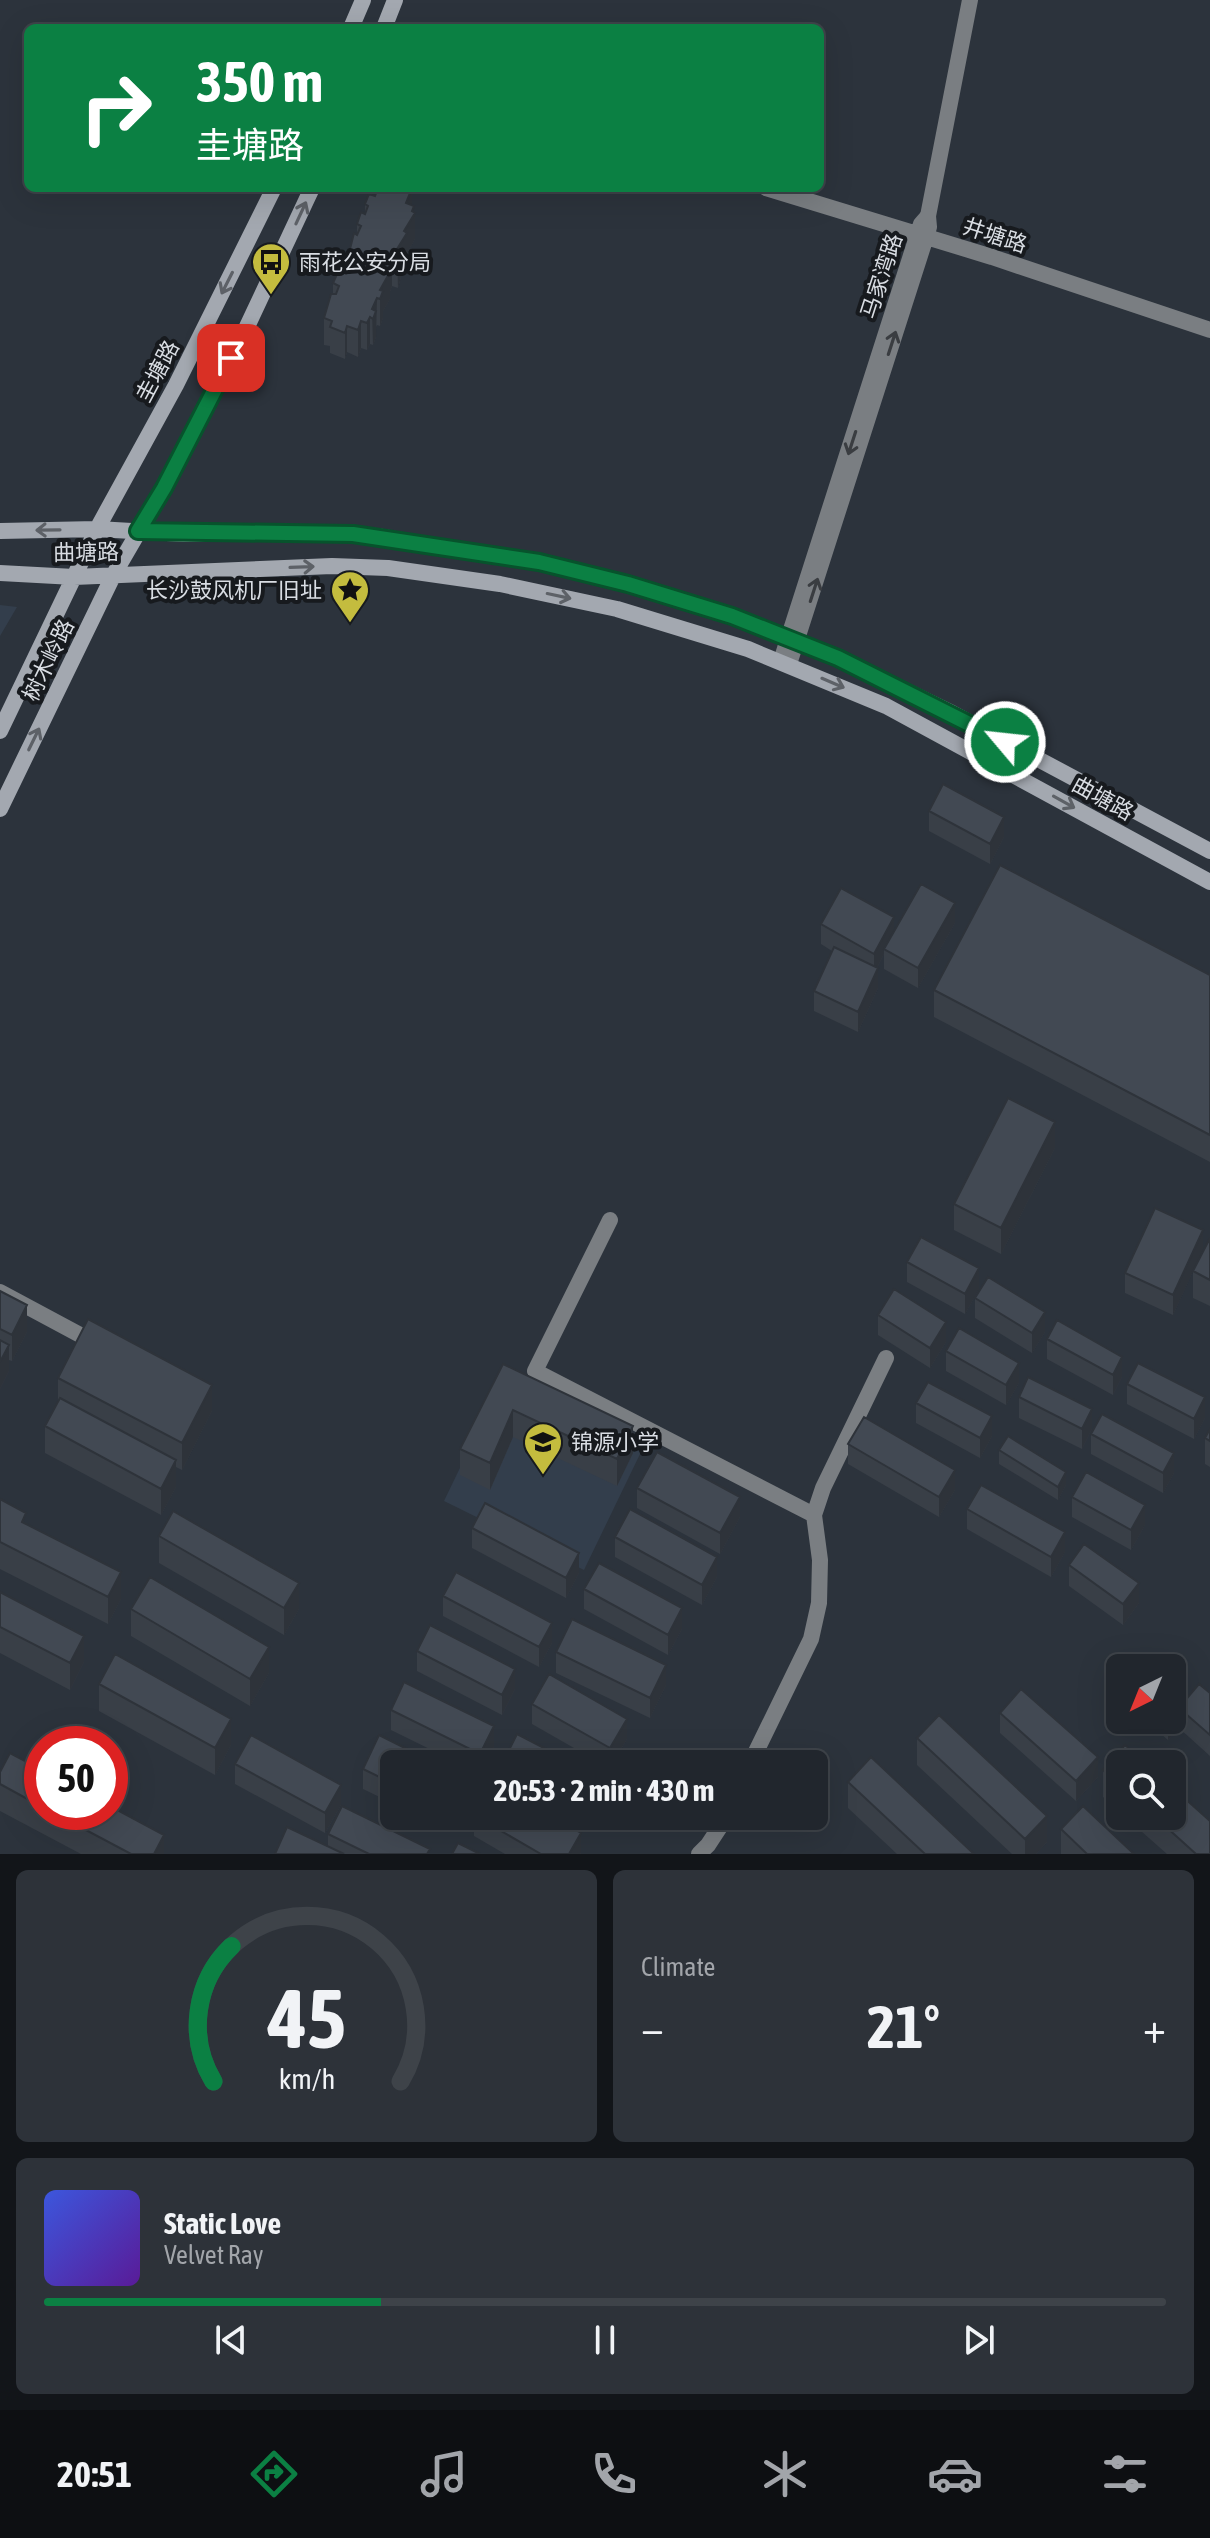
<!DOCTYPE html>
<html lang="en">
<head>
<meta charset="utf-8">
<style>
	body { margin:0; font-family:"Asap Condensed","Noto Sans SC",sans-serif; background:#2d3239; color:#f1f3f6; height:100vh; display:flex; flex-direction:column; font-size:30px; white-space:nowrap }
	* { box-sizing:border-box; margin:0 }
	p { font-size:26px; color:#a2a5aa }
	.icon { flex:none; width:44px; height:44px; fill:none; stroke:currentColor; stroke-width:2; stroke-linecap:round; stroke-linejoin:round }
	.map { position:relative; height:1854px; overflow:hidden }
	.side { display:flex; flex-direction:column; gap:16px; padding:16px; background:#121519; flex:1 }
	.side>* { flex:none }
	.banner { position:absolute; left:24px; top:24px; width:800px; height:168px; border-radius:12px; box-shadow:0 8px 32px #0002,0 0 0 2px #3e4349; background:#0b8043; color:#fff; overflow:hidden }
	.needle { width:52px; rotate:223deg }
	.tools { position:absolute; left:1106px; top:1654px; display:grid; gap:16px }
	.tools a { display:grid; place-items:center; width:80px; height:80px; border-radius:12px; background:#21262d; box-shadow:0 8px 32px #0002,0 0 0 2px #3e4349; font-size:40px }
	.speed { position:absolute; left:24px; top:1726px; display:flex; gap:16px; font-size:40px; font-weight:700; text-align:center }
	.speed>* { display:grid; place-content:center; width:104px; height:104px; border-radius:50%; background:#21262d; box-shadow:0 8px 32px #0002,0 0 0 2px #3e4349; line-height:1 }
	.speed .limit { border:12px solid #d22; background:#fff; color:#111 }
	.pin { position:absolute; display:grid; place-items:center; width:68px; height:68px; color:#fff; margin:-34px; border-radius:16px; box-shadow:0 4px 12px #0006 }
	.me { position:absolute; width:88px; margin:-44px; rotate:298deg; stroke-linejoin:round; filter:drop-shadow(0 0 6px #0008) }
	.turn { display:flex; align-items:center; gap:28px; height:168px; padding:0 40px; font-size:36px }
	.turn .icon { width:104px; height:104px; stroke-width:2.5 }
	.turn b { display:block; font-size:56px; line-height:68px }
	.big { font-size:60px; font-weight:700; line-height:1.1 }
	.side .widget { flex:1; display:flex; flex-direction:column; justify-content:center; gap:12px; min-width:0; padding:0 28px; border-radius:12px; background:#2d3239 }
	.side .dial { align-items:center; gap:0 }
	.dial svg { height:208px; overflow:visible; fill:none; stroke:#3e4349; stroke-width:7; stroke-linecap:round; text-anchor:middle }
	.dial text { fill:#f1f3f6; stroke:none }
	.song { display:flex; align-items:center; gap:24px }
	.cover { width:96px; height:96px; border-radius:12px; background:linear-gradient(135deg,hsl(230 70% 55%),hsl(270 70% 35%)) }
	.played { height:8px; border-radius:4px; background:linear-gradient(90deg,#0b8043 30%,#3e4349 30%) }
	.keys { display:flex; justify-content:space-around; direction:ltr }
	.heat { display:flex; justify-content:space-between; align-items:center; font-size:44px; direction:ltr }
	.side .tiles { flex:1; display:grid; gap:16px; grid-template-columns:1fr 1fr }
	.widget:last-child { grid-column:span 2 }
	.trip { position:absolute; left:380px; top:1750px; width:448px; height:80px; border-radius:12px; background:#21262d; box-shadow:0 8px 32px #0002,0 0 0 2px #3e4349; font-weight:700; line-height:80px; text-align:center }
	.menu { display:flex; height:128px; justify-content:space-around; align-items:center; background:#0d0f12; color:#a2a5aa }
	.menu .icon { width:56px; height:56px }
	.menu .selected { color:#0b8043 }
	.menu b { font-size:36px; color:#f1f3f6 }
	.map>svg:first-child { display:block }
	.built { fill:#333e4c }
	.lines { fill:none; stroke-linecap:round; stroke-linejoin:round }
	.minor { stroke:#7a7e82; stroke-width:16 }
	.tertiary { stroke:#7a7e82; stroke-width:16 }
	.secondary { stroke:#a3a8b0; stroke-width:16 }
	.wall { fill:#393f47 }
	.shaded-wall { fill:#2e333a }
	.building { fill:#424953; stroke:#2e333a; stroke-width:2 }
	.oneway { stroke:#5d6167 }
	.oneway2 { stroke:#3a3d41 }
	.route-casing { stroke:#07532c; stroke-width:20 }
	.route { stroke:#0b8043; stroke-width:14 }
	.labels { text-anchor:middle; stroke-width:8; stroke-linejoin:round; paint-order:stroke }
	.street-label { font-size:22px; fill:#d9dde3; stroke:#171a1e }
	.poi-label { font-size:22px; fill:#d9dde3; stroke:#171a1e; text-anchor:start }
</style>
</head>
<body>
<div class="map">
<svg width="1210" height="1854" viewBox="0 0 1210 1854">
	<rect width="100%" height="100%" fill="#2c333c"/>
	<path class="built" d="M0 605 17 607 0 636Z
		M501 1383 641 1452 584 1570 444 1501Z"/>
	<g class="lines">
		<path class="minor" d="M928 216 970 0
			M610 1220 535 1371 814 1515
			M0 1292 97 1344
			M750 1764 811 1639 819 1603 820 1560 814 1515 823 1488 886 1358
			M699 1854 708 1845 727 1816"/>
		<path class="tertiary" d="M766 188 992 257 1210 330
			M781 661 921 224 928 216 929 227 926 237 789 664"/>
		<path class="secondary" d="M351 28 363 0
			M384 28 395 0
			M0 531 97 529 184 534 330 533 376 536 539 562 628 584 732 616 838 658 952 713 1210 851
			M0 573 74 577 332 566 388 568 500 584 617 609 748 649 886 706 1210 882
			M0 731 97 529 176 385 274 188
			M0 809 114 574 164 488 245 331 312 188"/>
	</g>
	<path class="wall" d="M365 204 412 205 414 212 415 239 407 253V260L401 269V277L398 288 392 286 390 292V299L383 311V318L380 326 377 325 376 327V337L373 345 370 344 367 350 361 348 358 357 347 352 345 359 330 353V346L324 345V318L333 294V283L340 272V264L349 253 357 234V224L365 213Z
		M929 811 1004 837 990 864 929 831Z
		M955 923 918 988 884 969V954L877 968 878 988 858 1032 814 1011V991L832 951 821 944V924L894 932Z
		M1210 975V1162L934 1017V990Z
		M1055 1148 1001 1254 954 1230V1204Z
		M1210 1238V1306L1193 1298V1271L1173 1315 1125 1293V1273L1203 1250 1194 1270Z
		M907 1262 979 1289 965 1314 907 1282Z
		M0 1291 27 1332 12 1361 9 1360V1371L0 1389Z
		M975 1298 1045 1332 1032 1353 975 1318Z
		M878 1315 946 1342 930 1368 878 1335Z
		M1047 1339 1122 1377 1113 1395 1047 1359Z
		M946 1351 1019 1383 1006 1405 946 1371Z
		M503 1364 633 1453 617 1486 513 1437 490 1490 460 1475V1449Z
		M58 1378 212 1411 182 1470 176 1467V1487L161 1515 45 1453V1426L58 1402Z
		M1127 1384 1205 1418 1194 1439 1127 1404Z
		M1019 1397 1092 1429 1082 1449 1019 1418Z
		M916 1403 992 1436 980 1458 916 1423Z
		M1210 1429V1467L1205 1464V1438Z
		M1091 1434 1174 1473 1163 1493 1091 1454Z
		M848 1444 955 1490 939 1517 848 1464Z
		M999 1450 1066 1485 1058 1500 999 1464Z
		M637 1488 740 1517 720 1554 637 1508Z
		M1072 1497 1145 1525 1131 1550 1072 1517Z
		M0 1499 26 1524 121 1599 108 1624 0 1569Z
		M967 1509 1065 1552 1051 1577 967 1529Z
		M472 1528 579 1573 566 1598 472 1548Z
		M159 1536 299 1609 284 1635 159 1563Z
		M615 1537 717 1577 702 1605 615 1557Z
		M1069 1565 1139 1603 1123 1625 1069 1586Z
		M584 1589 682 1629 668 1655 584 1609Z
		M0 1592 84 1662 70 1690 0 1653Z
		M443 1596 552 1643 539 1667 443 1616Z
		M131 1609 269 1673 250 1706 131 1636Z
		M417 1651 515 1689 502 1715 417 1671Z
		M556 1652 666 1685 650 1718 556 1673Z
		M99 1684 231 1745 215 1775 99 1711Z
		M1172 1684 1188 1697 1210 1693V1756L1179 1728 1168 1740 1145 1720H1172Z
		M532 1704 627 1739 612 1764H602L532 1724Z
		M391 1710 494 1747 485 1764H460L391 1730Z
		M1000 1713 1098 1777 1076 1801 1000 1733Z
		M917 1738 1047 1842 1036 1854H1012L917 1765Z
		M235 1764 341 1805 325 1833 235 1784Z
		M394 1764V1804L363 1789V1769Z
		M1120 1764V1812L1103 1797V1770Z
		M42 1770V1812H110L164 1854H81L0 1811V1772Z
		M848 1782 974 1854H897L848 1808Z
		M417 1816H456L449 1831Z
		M474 1816 581 1853 580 1854H505L474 1836Z
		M556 1816H585L579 1828Z
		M1124 1816H1172L1210 1854H1167Z
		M1061 1829 1134 1854H1061Z
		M328 1834 430 1854H275L328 1847Z"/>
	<path class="shaded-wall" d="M412 188V213L414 206V214L415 213V239L407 253V260L401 269V277L398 288 397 249 406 203Z
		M392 259V286L390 292V299L383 311V318L380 326V290Z
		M377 298 376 337 373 345 372 309Z
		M370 317V344L367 350V323Z
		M361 321V348L358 357V330Z
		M347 326V352L345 359V333Z
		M1004 817V837L990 864V844Z
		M955 903V923L918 988V968Z
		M894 917V937L884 949V954L874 974V954Z
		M878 968V988L858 1032V1012Z
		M1055 1122V1148L1001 1254V1228Z
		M1203 1230V1250L1173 1315V1295Z
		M979 1268V1289L965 1314V1294Z
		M27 1305V1332L12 1361V1335Z
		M1045 1312V1332L1032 1353V1333Z
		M946 1322V1342L930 1368V1348Z
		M9 1345V1371L0 1389V1362Z
		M1122 1357V1377L1113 1395V1375Z
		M1019 1363V1383L1006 1405V1385Z
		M212 1385V1411L182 1470V1443Z
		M1205 1397V1418L1194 1439V1419Z
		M1092 1409V1429L1082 1449V1429Z
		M513 1410V1437L490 1490V1463Z
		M992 1416V1436L980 1458V1438Z
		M633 1426V1453L617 1486V1459Z
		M1174 1453V1473L1163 1493V1473Z
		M176 1460V1487L161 1515V1489Z
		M955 1470V1490L939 1517V1497Z
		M1066 1472V1485L1058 1500V1487Z
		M740 1497V1517L720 1554V1533Z
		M1145 1505V1525L1131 1550V1530Z
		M1065 1532V1552L1051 1577V1557Z
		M579 1553V1573L566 1598V1578Z
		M717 1557V1577L702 1605V1585Z
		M121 1572V1599L108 1624V1597Z
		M299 1583V1609L284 1635V1608Z
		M1139 1583V1603L1123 1625V1604Z
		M682 1608V1629L668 1655V1635Z
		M552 1623V1643L539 1667V1647Z
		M84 1636V1662L70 1690V1663Z
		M269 1647V1673L250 1706V1679Z
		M666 1665V1685L650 1718V1698Z
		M515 1669V1689L502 1715V1695Z
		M1179 1708V1728L1168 1740V1720H1172V1716Z
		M231 1719V1745L215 1775V1748Z
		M627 1719V1739L612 1764H610V1748Z
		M494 1726V1747L485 1764H480V1754Z
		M1098 1757V1777L1076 1801V1781Z
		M341 1785V1805L325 1833V1813Z
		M449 1816H456L449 1831Z
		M579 1816H585L579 1828Z
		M1047 1816V1842L1036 1854H1025V1839Z
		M581 1833V1853L580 1854H569Z
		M164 1835V1854H154Z"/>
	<path class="building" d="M378 188H412L406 203 414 206 412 211 415 213 404 231 407 233 397 249 401 251 398 261 392 259 387 271 390 272 380 290 383 291 380 299 377 298 372 309 376 311 373 319 370 317 367 323 361 321 358 330 347 326 345 333 330 327 332 321 324 318 331 294H336L339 286 333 283 338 272 342 273 345 265 340 264 344 253H349L354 233 357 235 361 226 357 224 361 212 365 214 368 206 365 204 369 194 375 196Z
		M943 784 1004 817 990 844 929 811Z
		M1000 865 1210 975V1135L934 990Z
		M921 884 955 903 918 968 884 949Z
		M841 888 894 917 874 954 821 924Z
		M834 947 878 968 858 1012 814 991Z
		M1008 1098 1055 1122 1001 1228 954 1204Z
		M1155 1208 1203 1230 1173 1295 1125 1273Z
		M921 1237 979 1268 965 1294 907 1262Z
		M1210 1238V1280L1193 1271Z
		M988 1277 1045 1312 1032 1333 975 1298Z
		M894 1289 946 1322 930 1348 878 1315Z
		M0 1291 27 1305 12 1335 0 1329Z
		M88 1319 212 1385 182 1443 58 1378Z
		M1057 1320 1122 1357 1113 1375 1047 1339Z
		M959 1328 1019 1363 1006 1385 946 1351Z
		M0 1340 9 1345 0 1362Z
		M1138 1363 1205 1397 1194 1419 1127 1384Z
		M503 1364 633 1426 617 1459 513 1410 490 1463 460 1449Z
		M1028 1377 1092 1409 1082 1429 1019 1397Z
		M928 1382 992 1416 980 1438 916 1403Z
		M60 1398 176 1460 161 1489 45 1426Z
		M1102 1414 1174 1453 1163 1473 1091 1434Z
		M864 1417 955 1470 939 1497 848 1444Z
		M1210 1429V1441L1205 1438Z
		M1008 1436 1066 1472 1058 1487 999 1450Z
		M657 1452 740 1497 720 1533 637 1488Z
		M1086 1472 1145 1505 1131 1530 1072 1497Z
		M981 1485 1065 1532 1051 1557 967 1509Z
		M0 1499 26 1513 22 1522 121 1572 108 1597 0 1542Z
		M485 1503 579 1553 566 1578 472 1528Z
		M630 1509 717 1557 702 1585 615 1537Z
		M173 1511 299 1583 284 1608 159 1536Z
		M1084 1544 1139 1583 1123 1604 1069 1565Z
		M599 1563 682 1608 668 1635 584 1589Z
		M456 1572 552 1623 539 1647 443 1596Z
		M150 1577 269 1647 250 1679 131 1609Z
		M0 1592 84 1636 70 1663 0 1627Z
		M572 1619 666 1665 650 1698 556 1652Z
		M430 1625 515 1669 502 1695 417 1651Z
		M115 1654 231 1719 215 1748 99 1684Z
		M549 1674 627 1719 610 1748 532 1704Z
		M404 1682 494 1726 480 1754 391 1710Z
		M1172 1684 1188 1697 1199 1684 1210 1693V1735L1179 1708 1172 1716Z
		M1021 1689 1098 1757 1076 1781 1000 1713Z
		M939 1715 1047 1816 1025 1839 917 1738Z
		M517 1734 575 1764H502Z
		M251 1735 341 1785 325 1813 235 1764Z
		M379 1735 437 1764H394V1784L363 1769Z
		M1125 1745 1147 1764H1120V1786L1103 1770Z
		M10 1753 42 1770V1807L0 1784V1772Z
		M871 1757 974 1854H925L848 1782Z
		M1172 1787 1210 1821V1854H1196L1154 1816H1172Z
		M110 1806 164 1835 154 1854H131L52 1812H110Z
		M342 1806 430 1849 427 1854H369L328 1834Z
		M1083 1806 1134 1854H1087L1061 1829Z
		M475 1816H551L581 1833 569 1854H541Z
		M287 1827 344 1854H275Z
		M458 1843 480 1854H452Z"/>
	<defs><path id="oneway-shaft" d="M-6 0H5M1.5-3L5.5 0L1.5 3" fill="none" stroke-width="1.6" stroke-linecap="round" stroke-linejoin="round" transform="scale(2)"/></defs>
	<g class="oneway">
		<use href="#oneway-shaft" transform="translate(301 213) rotate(-65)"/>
		<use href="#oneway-shaft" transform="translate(227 283) rotate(117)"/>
		<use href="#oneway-shaft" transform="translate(48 530) rotate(179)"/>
		<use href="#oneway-shaft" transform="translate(302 567) rotate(-2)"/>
		<use href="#oneway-shaft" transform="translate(559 596) rotate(12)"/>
		<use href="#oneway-shaft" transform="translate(833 683) rotate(23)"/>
		<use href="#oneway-shaft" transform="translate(34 739) rotate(-64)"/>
		<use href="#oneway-shaft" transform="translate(1064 802) rotate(29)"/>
	</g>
	<g class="oneway2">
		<use href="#oneway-shaft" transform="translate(892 343) rotate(-72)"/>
		<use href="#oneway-shaft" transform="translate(852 443) rotate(108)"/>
		<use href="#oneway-shaft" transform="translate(814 590) rotate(-72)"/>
	</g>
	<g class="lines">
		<defs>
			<path id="route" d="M231 358 164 488 138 531 353 534 539 562 628 584 732 616 838 658 1005 742"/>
		</defs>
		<use href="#route" class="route-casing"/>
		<use href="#route" class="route"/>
	</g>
	<defs>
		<symbol id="bus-pin" viewBox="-11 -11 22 30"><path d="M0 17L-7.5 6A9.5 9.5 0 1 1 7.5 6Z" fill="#c4bc3e" stroke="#171a1e"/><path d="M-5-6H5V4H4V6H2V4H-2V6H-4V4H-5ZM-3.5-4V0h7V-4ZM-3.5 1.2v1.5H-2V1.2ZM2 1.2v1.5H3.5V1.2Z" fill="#111"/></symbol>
		<symbol id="sight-pin" viewBox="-11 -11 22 30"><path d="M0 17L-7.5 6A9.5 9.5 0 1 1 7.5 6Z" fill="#c4bc3e" stroke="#171a1e"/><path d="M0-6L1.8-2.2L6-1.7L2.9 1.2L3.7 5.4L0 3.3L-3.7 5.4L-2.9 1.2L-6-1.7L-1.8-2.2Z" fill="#111"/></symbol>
		<symbol id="school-pin" viewBox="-11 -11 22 30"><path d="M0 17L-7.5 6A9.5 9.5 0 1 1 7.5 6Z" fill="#c4bc3e" stroke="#171a1e"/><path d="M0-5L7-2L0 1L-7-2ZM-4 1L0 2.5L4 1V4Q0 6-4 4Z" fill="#111"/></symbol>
	</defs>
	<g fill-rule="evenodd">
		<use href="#bus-pin" x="249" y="240" width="44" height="60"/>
		<use href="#sight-pin" x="328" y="568" width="44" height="60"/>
		<use href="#school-pin" x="521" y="1420" width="44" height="60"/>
	</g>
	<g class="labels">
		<g class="street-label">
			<text transform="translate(995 235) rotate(18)" y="8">井塘路</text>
			<text transform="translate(881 276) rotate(-72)" y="8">马家湾路</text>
			<text transform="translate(157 371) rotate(-62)" y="8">圭塘路</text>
			<text transform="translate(86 552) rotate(-1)" y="8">曲塘路</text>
			<text transform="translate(48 660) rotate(-64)" y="8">树木岭路</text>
			<text transform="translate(1103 798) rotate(29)" y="8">曲塘路</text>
		</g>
		<g class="poi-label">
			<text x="299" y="270">雨花公安分局</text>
			<text x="322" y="598" text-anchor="end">长沙鼓风机厂旧址</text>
			<text x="571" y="1450">锦源小学</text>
		</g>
	</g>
</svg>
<div class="tools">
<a><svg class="needle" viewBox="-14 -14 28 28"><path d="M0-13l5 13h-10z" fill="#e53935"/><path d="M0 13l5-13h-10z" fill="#a2a5aa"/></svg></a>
<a><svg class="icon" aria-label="search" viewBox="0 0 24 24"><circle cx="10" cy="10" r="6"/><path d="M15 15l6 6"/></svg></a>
</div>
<div class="speed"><div class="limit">50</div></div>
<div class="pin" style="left:231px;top:358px;background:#d93025"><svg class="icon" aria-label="arrive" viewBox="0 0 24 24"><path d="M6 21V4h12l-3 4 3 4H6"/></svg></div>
<svg class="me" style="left:1005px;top:742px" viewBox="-20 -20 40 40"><circle r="17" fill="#0b8043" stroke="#fff" stroke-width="3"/><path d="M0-11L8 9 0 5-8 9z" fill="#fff"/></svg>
<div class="trip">20:53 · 2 min · 430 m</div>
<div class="banner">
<div class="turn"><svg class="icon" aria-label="right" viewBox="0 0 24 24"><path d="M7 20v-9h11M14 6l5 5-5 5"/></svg><div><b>350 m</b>圭塘路</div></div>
</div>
</div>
<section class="side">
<div class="tiles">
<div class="widget dial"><svg viewBox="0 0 100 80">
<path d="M14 69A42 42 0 1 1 86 69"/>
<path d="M14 69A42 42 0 0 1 21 17" stroke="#0b8043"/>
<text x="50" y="56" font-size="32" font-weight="700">45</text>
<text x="50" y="72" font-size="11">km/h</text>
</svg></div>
<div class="widget"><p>Climate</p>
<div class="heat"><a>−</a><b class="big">21°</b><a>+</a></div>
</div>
<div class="widget">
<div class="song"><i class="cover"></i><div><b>Static Love</b><p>Velvet Ray</p></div></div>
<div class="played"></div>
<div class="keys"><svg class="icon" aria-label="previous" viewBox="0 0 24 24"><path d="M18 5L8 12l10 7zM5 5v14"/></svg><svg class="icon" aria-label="pause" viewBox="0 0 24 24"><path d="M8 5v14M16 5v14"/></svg><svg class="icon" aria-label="next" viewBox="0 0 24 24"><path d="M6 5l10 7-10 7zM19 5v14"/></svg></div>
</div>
</div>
</section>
<nav class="menu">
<b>20:51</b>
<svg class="icon selected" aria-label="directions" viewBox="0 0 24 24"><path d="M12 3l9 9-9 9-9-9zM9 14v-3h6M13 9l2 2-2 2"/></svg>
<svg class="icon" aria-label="music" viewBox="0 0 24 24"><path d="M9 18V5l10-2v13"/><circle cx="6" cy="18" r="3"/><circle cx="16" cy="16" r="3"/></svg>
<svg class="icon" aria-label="phone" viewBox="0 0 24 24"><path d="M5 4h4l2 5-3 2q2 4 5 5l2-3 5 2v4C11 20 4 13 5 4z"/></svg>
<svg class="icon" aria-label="climate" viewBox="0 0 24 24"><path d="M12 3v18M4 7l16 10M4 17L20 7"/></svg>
<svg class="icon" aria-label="car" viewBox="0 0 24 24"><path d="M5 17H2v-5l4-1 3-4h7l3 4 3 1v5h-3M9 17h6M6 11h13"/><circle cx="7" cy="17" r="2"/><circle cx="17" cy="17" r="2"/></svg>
<svg class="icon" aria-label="filters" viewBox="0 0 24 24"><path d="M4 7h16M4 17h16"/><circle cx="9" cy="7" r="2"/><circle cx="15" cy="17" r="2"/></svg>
</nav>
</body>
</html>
